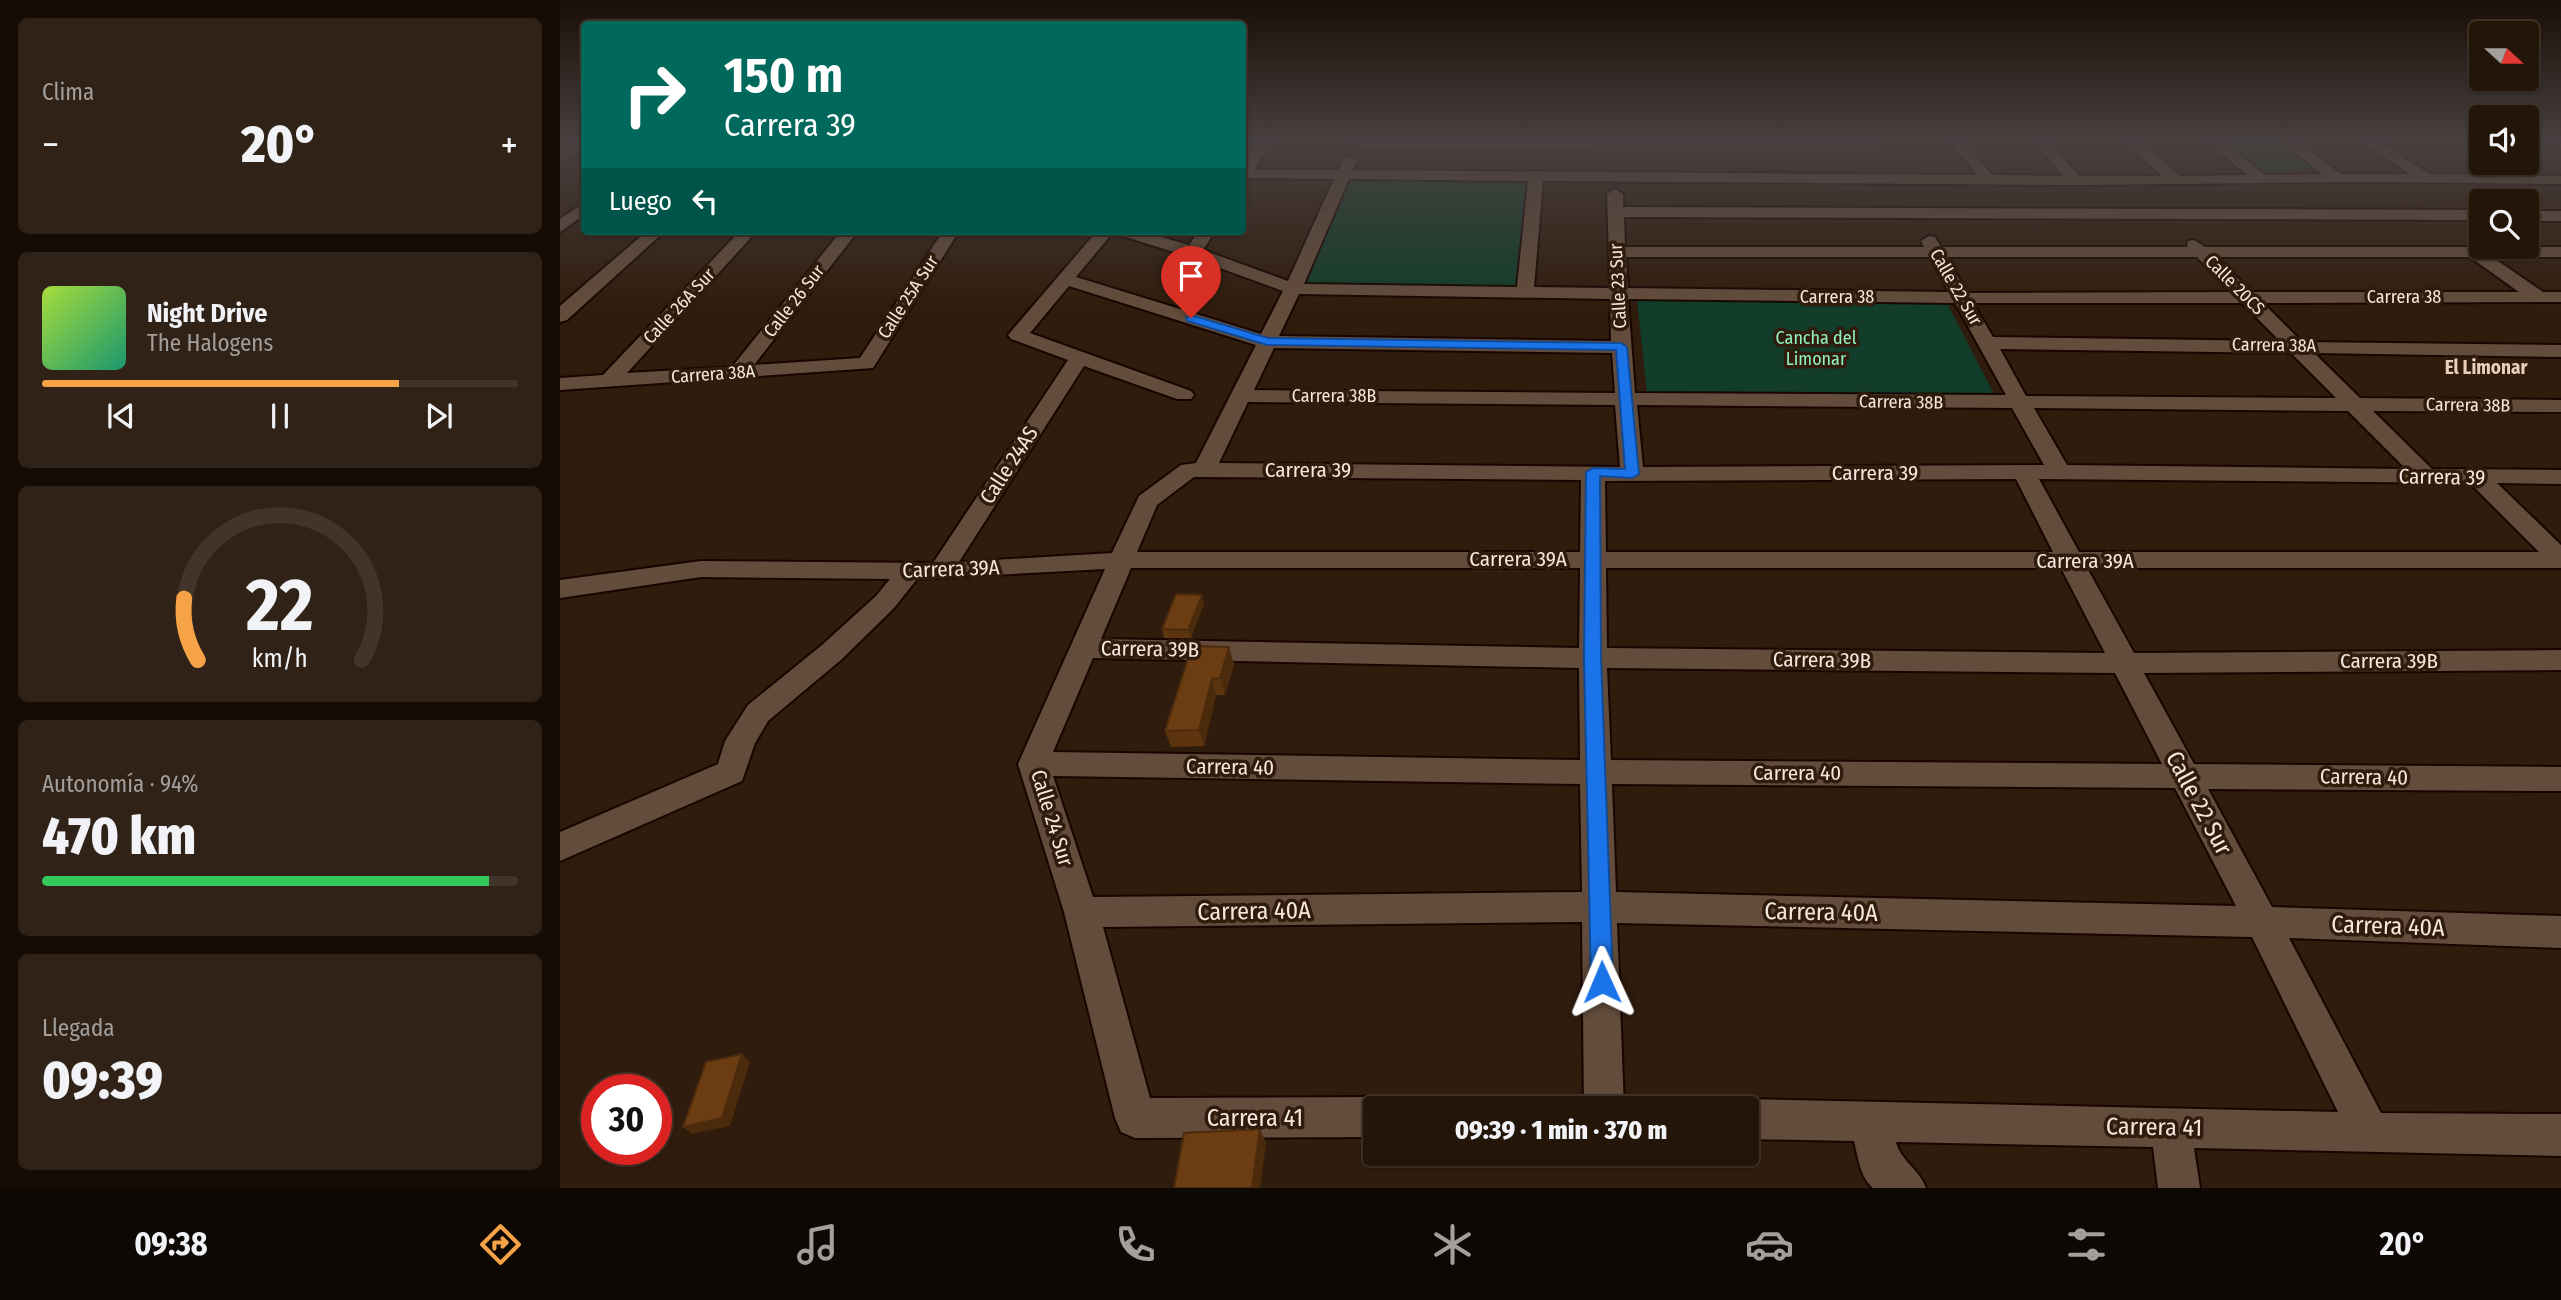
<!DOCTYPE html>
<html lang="es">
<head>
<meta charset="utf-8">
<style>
	body { margin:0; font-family:"Fira Sans Condensed",sans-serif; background:#302217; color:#f1f3f6; height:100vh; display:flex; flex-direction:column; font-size:26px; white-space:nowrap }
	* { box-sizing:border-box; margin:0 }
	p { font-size:23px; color:#a39f9c }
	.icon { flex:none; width:38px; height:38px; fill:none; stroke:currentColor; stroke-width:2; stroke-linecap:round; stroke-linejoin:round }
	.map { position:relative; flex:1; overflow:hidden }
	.sheet { display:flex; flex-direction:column; gap:18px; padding:18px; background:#140c05; width:560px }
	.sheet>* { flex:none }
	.guide { position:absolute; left:21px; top:21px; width:665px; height:214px; border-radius:7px; box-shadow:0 2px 5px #0004,0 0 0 2px #41342a; background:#00695c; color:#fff; overflow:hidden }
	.needle { width:46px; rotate:111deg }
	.fabs { position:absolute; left:1909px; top:21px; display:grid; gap:14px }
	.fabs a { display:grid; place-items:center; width:70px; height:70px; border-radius:7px; background:#241509; box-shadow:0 2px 5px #0004,0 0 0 2px #41342a; font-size:35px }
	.speed { position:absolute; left:21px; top:1074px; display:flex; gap:14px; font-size:35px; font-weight:700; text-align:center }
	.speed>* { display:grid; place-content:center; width:91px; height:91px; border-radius:50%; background:#241509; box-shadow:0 2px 5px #0004,0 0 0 2px #41342a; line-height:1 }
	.speed .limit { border:10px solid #d22; background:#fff; color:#111 }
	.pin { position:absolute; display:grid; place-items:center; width:60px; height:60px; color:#fff; margin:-72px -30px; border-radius:50% 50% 50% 0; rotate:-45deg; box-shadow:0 0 7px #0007 }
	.pin .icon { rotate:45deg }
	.me { position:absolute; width:77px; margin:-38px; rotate:359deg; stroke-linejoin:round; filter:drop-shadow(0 0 5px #0008) }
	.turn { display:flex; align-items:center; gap:24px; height:147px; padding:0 28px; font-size:32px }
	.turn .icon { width:91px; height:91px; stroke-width:2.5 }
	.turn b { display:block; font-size:49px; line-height:60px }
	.then { display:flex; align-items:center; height:66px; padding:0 28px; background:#0003; gap:14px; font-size:26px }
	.big { font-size:52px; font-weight:800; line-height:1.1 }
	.sheet .widget { flex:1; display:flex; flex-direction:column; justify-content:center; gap:10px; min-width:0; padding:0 24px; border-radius:10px; background:#302217 }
	.sheet .dial { align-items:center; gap:0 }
	.dial svg { height:182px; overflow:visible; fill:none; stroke:#41342a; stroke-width:7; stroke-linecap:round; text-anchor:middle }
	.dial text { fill:#f1f3f6; stroke:none }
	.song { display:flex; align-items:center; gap:21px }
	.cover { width:84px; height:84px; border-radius:10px; background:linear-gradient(135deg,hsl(80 70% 55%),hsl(160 70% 35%)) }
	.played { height:7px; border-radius:4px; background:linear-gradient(90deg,#f6a246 75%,#41342a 75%) }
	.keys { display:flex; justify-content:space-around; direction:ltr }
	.heat { display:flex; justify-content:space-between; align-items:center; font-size:38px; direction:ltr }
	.charge { height:10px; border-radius:5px; background:linear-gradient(90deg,#34c759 94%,#41342a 0) }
	.trip { position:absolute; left:803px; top:1096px; width:396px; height:70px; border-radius:7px; background:#241509; box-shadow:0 2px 5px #0004,0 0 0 2px #41342a; font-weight:800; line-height:70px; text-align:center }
	.tabs { display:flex; height:112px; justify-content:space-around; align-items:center; background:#0e0804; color:#a39f9c }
	.tabs .icon { width:49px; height:49px }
	.tabs .on { color:#f6a246 }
	.tabs b { font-size:32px; color:#f1f3f6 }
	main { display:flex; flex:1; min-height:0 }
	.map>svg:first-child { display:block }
	.green { fill:#113d2a }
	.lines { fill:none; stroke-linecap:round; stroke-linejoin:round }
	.street-casing { stroke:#170600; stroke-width:4 }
	.street { fill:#634c3b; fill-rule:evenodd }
	.wall { fill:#5d3410 }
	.shaded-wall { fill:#4c2b0d }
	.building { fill:#6c3d13; stroke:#4c2b0d; stroke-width:2 }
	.route { fill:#1a73e8; stroke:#114b97; stroke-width:2 }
	.labels { text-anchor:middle; stroke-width:7; stroke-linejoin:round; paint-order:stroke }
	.far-street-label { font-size:18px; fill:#f5e7dd; stroke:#301c0c }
	.far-park-label { font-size:18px; fill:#90f2c2; stroke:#301c0c }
	.far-neighbourhood-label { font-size:19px; font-weight:bold; fill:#eacfbb; stroke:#301c0c }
	.street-label { font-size:21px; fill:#f5e7dd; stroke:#301c0c }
	.near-street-label { font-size:24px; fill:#f5e7dd; stroke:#301c0c }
</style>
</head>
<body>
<main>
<section class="sheet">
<div class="widget"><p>Clima</p>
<div class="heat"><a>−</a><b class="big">20°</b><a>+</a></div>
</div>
<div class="widget">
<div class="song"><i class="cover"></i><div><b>Night Drive</b><p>The Halogens</p></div></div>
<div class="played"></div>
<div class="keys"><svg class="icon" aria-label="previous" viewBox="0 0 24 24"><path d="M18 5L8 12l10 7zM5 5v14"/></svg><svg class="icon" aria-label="pause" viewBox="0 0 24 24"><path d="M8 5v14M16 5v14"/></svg><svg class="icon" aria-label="next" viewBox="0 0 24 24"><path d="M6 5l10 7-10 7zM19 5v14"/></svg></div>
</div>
<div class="widget dial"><svg viewBox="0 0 100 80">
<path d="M14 69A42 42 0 1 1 86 69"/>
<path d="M14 69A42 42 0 0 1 8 42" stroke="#f6a246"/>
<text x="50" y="56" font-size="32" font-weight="700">22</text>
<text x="50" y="72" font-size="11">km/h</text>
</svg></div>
<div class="widget"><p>Autonomía · 94%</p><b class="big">470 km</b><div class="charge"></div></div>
<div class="widget"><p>Llegada</p><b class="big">09:39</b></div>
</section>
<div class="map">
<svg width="2001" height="1188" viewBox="0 0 2001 1188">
	<rect width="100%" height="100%" fill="#301c0c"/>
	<path class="green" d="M1658 140H1717L1755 169 1697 171Z
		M786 177 971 178 959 290 741 285Z
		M1077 300 1387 303 1435 396 1087 393Z"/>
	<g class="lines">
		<defs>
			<path id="street" d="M17 140H24V148L0 162V152Z
				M699 140H713L694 170H778L785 157 790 156 797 160 793 170 1417 175 1389 140H1403L1432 175 1503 176 1473 140H1488L1519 176H1602L1562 140H1578L1620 176 1687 175 1645 140H1661L1705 175 1762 174 1719 140H1735L1781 174H1849L1799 140H1816L1870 174 2001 176V184L1806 182 1515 185 983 181 974 287 1050 288 1047 194 1055 189 1063 194V207L1922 210V220L1064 217 1065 247H1364L1361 241 1369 236 1375 237 1381 247H1627L1628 241 1634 240 1645 247H2001V257H1932L1983 292H2001V302L1703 303 1742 342 2001 345V357L1754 353 1800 398 2001 400V412L1813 411 1872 469 2001 470V484L1937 483 2001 545V568H1527L1574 653 2001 650V670L1584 673 1634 764 2001 767V791L1648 789 1712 907 2001 916V948L1729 938 1821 1113 2001 1114V1156L1634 1148 1640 1188H1598L1593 1147 1336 1142C1341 1161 1359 1169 1366 1188H1313C1300 1177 1298 1157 1294 1141L1186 1139V1108H1170L1172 1105 1186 1099 1778 1112 1692 937 1057 923 1064 1108H1024L1022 922 543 927 590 1098 816 1097 830 1103 832 1108H816V1137L575 1138 561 1132 555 1118 504 912 458 764 545 569 357 579 334 608 282 659 208 721 195 743 182 781 0 861V832L158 764 165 741 188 705 262 645 316 596 330 579 141 577 0 598V580L141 561 373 563 508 360 451 339 448 335 537 231H580L629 245 639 231H655L643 250 728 281 774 179 688 178 682 181V165ZM789 179 968 181 957 287 744 284ZM554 231 556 234 627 256 723 291 701 334 516 277ZM1066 257H1370L1389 292 1068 288ZM1387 257H1637L1671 292 1407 293ZM1656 257H1910L1959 292H1692ZM509 286 696 345 636 463 621 465 579 496 552 553 399 562 524 366 617 399H631L634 395 631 391 470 333ZM739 294 1050 299 1051 341 719 336ZM1068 299 1395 303 1446 395 1075 393ZM1413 303H1682L1720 341 1433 337ZM714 348 1052 353 1055 393 694 390ZM1440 349 1731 353 1776 398 1466 396ZM688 402 1055 405 1060 467 659 463ZM1077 405 1452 408 1484 465 1083 467ZM1474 408 1788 411 1846 469 1507 465ZM634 477 1021 480 1020 552H577L597 505ZM1456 479 1493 552H1046L1045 481ZM1479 479 1910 483 1979 552H1519ZM571 568H1020L1019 648 541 639ZM1046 568H1501L1545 653 1047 648ZM533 658 1019 668 1020 760 493 752ZM1047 668 1555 673 1602 764 1051 760ZM493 776 1020 784 1022 892 533 897ZM1052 784 1615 788 1676 906 1056 892Z
				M798 140 1315 145 1322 149 1315 153 799 148 792 144Z
				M1902 140 1922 141V151Z
				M1986 140H2001V148Z
				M24 203V215L0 232V219Z
				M1967 211H2001V221H1967Z
				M87 231H105L7 320 0 322V306Z
				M180 231H197L67 373 172 367 281 231H298L194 365 300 358 383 231H399L313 368 0 390V378L43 375Z"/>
		</defs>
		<use href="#street" class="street-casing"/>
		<use href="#street" class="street"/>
	</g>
	<path class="wall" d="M644 603 631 638H604L602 629Z
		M632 646 674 664 665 695H656L644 746 611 747 605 731Z"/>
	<path class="shaded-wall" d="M642 595 644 603 631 638 628 630Z
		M669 647 674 664 665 695 660 678Z
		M652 679 656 695 644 746 639 730Z
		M182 1054 190 1062 170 1126 132 1134 123 1127Z
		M700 1129 706 1143 700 1188H692Z"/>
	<path class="building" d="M616 594 642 595 628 630 602 629Z
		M632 646 669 647 660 678 652 679 639 730 605 731Z
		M182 1054 162 1118 123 1127 146 1062Z
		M700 1129 692 1188H614L624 1133Z"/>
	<linearGradient id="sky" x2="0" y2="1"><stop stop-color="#1a0f07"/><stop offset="0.46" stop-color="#484040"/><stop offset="1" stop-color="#484040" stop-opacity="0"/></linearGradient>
	<rect width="2001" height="307" fill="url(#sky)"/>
	<path class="route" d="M631 315 708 338 1061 343 1067 347 1079 474 1072 478 1040 476 1041 658 1053 982 1050 990 1042 993 1034 990 1031 982 1024 658 1026 472 1033 468 1065 469 1056 350 707 345 627 321 626 318Z"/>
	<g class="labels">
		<g class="far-street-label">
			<text transform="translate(1675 285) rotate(45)" y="6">Calle 20CS</text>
			<text transform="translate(1058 286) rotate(-93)" y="6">Calle 23 Sur</text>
			<text transform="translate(1396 287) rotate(60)" y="6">Calle 22 Sur</text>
			<text transform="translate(348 297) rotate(-57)" y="6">Calle 25A Sur</text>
			<text x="1277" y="303">Carrera 38</text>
			<text x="1844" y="303">Carrera 38</text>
			<text transform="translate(234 301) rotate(-52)" y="6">Calle 26 Sur</text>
			<text transform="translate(119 306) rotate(-47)" y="6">Calle 26A Sur</text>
			<text transform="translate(1714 345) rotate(1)" y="6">Carrera 38A</text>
			<text transform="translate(153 374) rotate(-4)" y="6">Carrera 38A</text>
			<text x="774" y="402">Carrera 38B</text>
			<text transform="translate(1341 402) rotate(1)" y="6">Carrera 38B</text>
			<text transform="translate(1908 405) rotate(1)" y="6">Carrera 38B</text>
		</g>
		<g class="far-park-label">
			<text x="1256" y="344">Cancha del<tspan x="1256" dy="21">Limonar</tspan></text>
		</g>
		<g class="far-neighbourhood-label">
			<text x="1926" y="374">El Limonar</text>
		</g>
		<g class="street-label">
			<text transform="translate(449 465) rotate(-57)" y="7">Calle 24AS</text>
			<text x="748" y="477">Carrera 39</text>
			<text x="1315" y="480">Carrera 39</text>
			<text transform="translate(1882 477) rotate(1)" y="7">Carrera 39</text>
			<text x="958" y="566">Carrera 39A</text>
			<text x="1525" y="568">Carrera 39A</text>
			<text transform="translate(391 569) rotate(-2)" y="7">Carrera 39A</text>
			<text transform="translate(590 649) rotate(1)" y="7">Carrera 39B</text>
			<text transform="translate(1262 660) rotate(1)" y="7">Carrera 39B</text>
			<text x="1829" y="668">Carrera 39B</text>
			<text transform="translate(670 767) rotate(1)" y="7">Carrera 40</text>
			<text x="1237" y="780">Carrera 40</text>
			<text transform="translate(1804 777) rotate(1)" y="7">Carrera 40</text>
			<text transform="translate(492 818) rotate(73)" y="7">Calle 24 Sur</text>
		</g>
		<g class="near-street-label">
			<text transform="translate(1639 803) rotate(62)" y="8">Calle 22 Sur</text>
			<text transform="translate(694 911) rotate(-1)" y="8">Carrera 40A</text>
			<text transform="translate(1261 912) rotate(1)" y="8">Carrera 40A</text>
			<text transform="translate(1828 926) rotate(2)" y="8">Carrera 40A</text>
			<text x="695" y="1126">Carrera 41</text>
			<text transform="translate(1594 1127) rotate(1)" y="8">Carrera 41</text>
		</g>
	</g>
</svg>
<div class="fabs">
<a><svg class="needle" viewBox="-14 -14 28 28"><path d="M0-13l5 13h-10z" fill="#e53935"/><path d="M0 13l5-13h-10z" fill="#a39f9c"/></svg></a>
<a><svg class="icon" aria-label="sound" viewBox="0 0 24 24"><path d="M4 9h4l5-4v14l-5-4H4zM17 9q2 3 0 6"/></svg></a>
<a><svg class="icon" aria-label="search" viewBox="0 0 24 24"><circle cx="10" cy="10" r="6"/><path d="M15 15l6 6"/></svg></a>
</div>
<div class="speed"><div class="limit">30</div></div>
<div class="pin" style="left:631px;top:318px;background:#d93025"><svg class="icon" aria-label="arrive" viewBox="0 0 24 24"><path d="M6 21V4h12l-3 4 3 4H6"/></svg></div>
<svg class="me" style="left:1042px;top:982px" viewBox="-20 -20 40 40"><path d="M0-17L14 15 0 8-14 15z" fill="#1a73e8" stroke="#fff" stroke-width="4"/></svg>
<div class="trip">09:39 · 1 min · 370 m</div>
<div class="guide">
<div class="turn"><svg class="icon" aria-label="right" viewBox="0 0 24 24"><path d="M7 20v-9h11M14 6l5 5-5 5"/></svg><div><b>150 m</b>Carrera 39</div></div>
<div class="then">Luego<svg class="icon" aria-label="left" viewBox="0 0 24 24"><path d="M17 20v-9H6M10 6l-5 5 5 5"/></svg></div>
</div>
</div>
</main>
<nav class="tabs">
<b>09:38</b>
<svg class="icon on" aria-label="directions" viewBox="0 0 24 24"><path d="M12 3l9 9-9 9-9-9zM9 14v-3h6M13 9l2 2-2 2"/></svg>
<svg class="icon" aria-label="music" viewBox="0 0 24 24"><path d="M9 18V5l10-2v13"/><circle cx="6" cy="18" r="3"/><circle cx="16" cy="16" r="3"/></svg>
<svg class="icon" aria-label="phone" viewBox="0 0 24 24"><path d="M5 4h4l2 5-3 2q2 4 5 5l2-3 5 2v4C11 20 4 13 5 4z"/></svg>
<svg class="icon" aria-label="climate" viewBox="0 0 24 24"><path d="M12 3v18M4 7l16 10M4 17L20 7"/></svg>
<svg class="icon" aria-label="car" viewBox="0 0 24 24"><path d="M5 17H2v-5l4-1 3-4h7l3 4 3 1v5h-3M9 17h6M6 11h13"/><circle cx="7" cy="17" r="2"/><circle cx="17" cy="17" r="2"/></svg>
<svg class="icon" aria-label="filters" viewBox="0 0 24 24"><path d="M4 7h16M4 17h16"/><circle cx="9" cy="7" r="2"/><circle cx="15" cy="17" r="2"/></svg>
<b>20°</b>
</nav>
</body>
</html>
